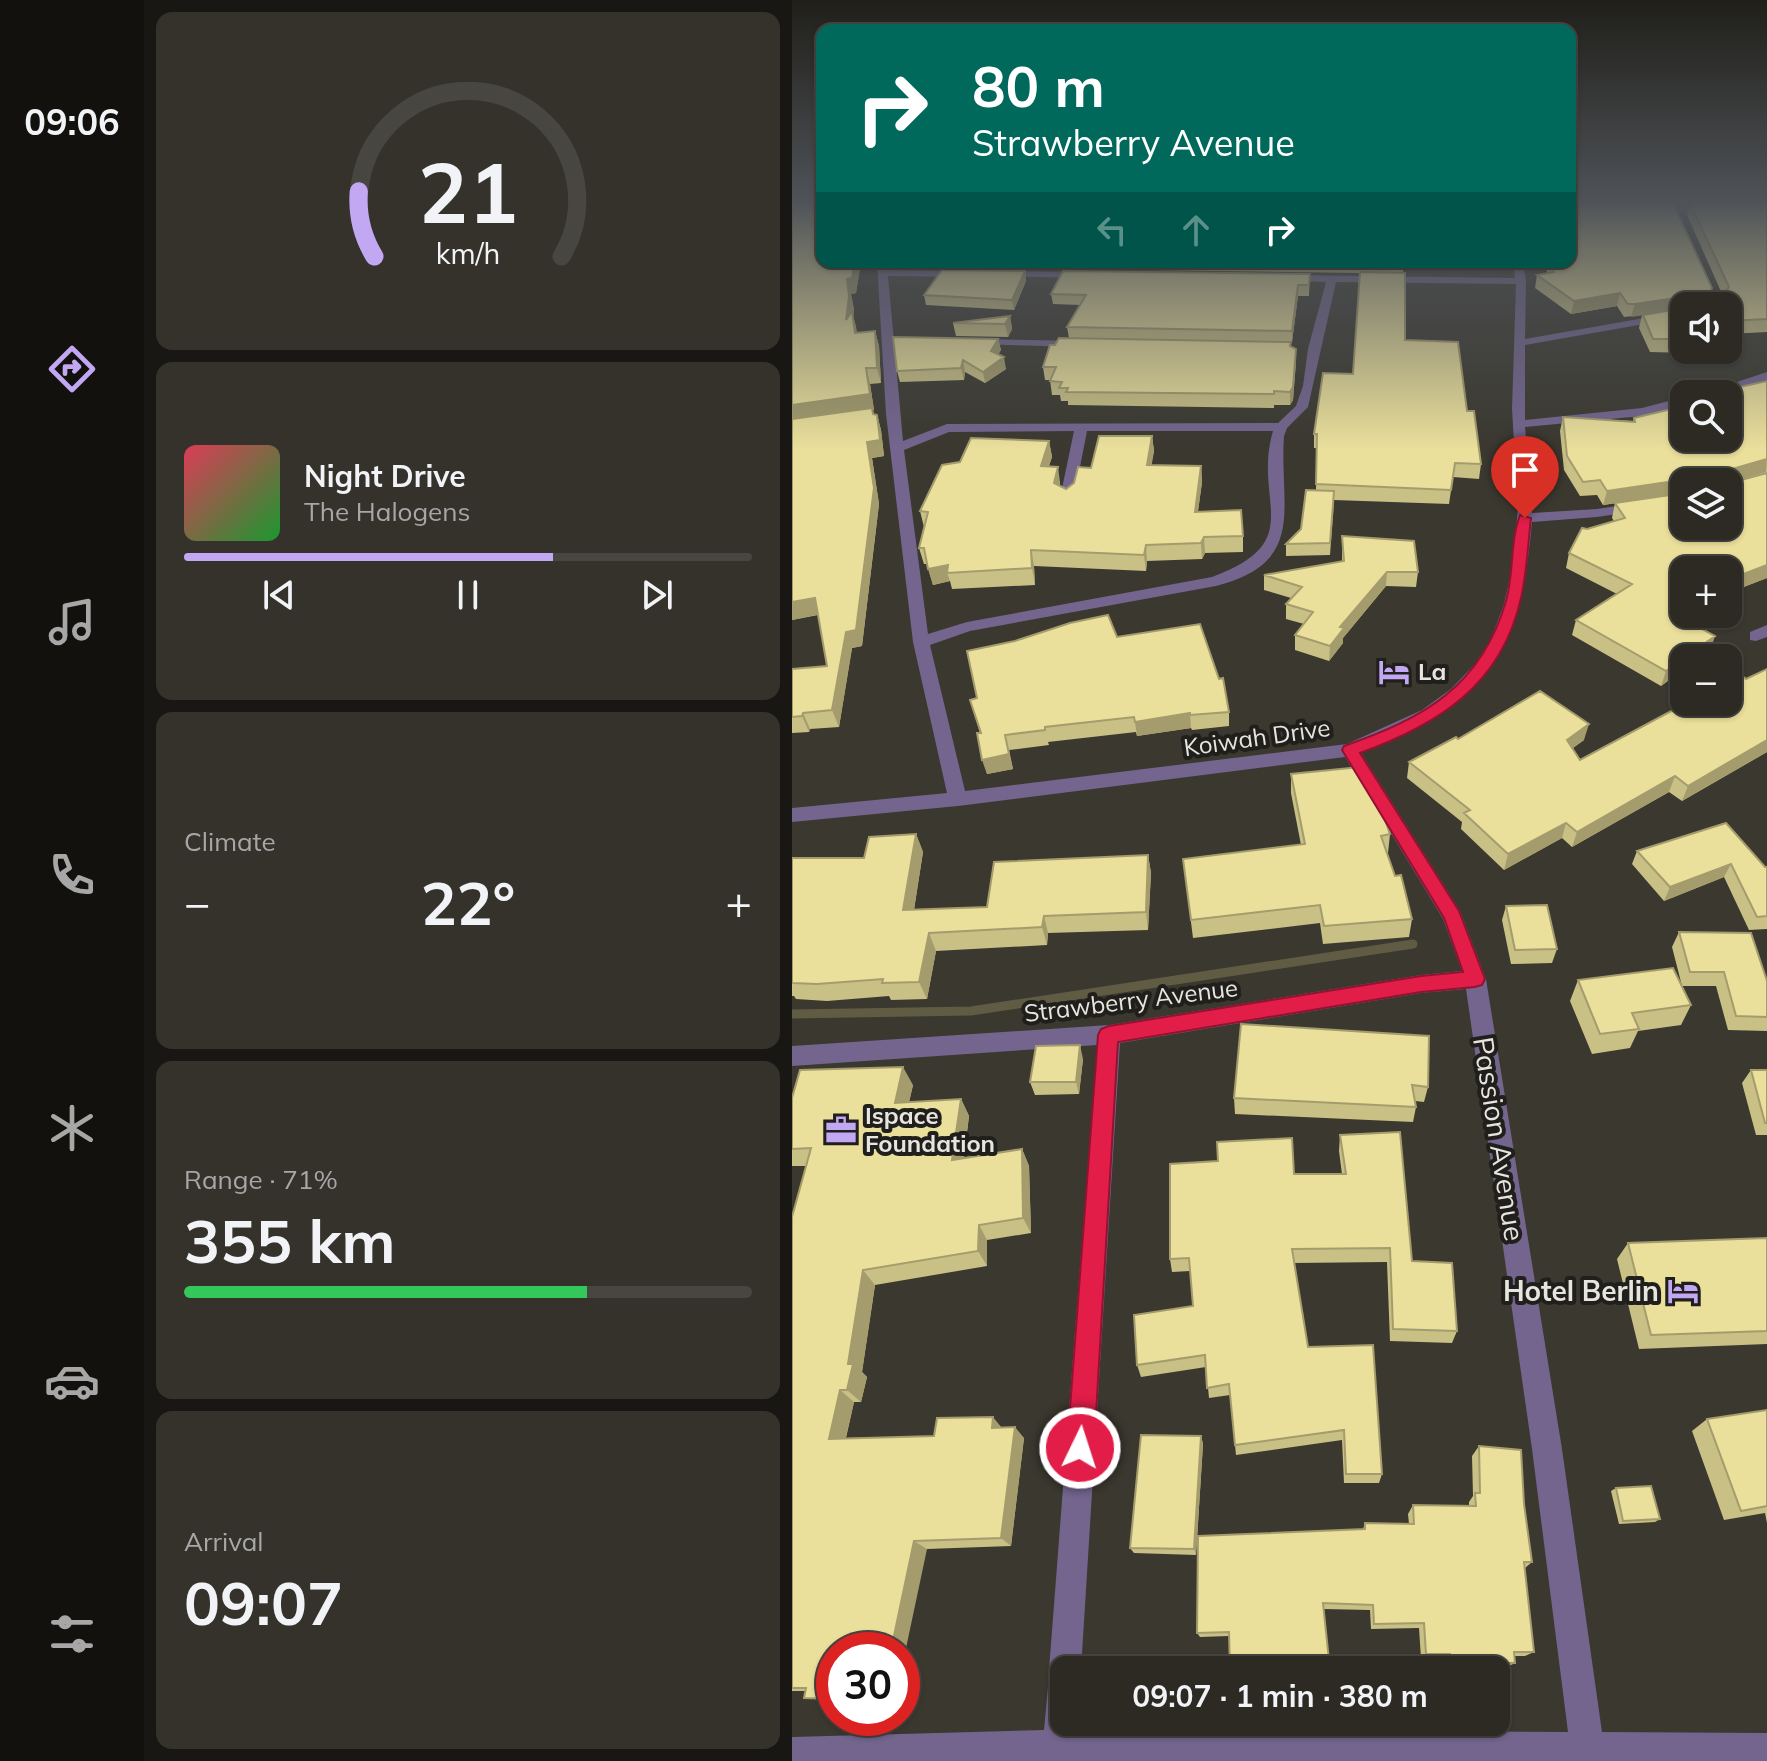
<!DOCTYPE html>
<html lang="en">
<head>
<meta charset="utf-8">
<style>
	body { margin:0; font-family:Mulish,sans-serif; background:#34322b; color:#f1f3f6; height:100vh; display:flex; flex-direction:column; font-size:30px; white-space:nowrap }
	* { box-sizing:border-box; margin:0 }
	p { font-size:26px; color:#a6a7a6 }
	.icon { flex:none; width:44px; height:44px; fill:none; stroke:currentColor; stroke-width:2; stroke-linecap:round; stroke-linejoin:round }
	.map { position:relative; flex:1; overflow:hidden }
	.drawer { display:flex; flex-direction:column; gap:12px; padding:12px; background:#181713; width:648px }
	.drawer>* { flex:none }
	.guide { position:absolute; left:24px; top:24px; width:760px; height:244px; border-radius:16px; box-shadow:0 2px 6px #0004,0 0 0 2px #484641; background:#00695c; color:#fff; overflow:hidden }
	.fabs { position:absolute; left:878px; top:292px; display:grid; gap:16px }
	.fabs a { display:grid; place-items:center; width:72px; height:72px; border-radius:16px; background:#2c2a23; box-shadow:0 2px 6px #0004,0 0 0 2px #484641; font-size:40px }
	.speed { position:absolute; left:24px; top:1632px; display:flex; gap:16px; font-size:40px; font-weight:700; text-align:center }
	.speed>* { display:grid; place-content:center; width:104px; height:104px; border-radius:50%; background:#2c2a23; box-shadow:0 2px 6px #0004,0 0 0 2px #484641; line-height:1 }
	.speed .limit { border:12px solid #d22; background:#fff; color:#111 }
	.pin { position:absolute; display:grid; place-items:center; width:68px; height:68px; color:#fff; margin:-82px -34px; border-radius:50% 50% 50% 0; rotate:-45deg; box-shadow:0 0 8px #0007 }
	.pin .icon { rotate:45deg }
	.me { position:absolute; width:88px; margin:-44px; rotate:4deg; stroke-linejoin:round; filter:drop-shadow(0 0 6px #0008) }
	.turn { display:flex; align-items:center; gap:28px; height:168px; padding:0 24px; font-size:36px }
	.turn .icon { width:104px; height:104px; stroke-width:2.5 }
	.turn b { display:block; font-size:56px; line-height:68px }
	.lanes { display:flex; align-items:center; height:76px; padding:0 24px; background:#0003; justify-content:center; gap:40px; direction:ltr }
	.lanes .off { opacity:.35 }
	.big { font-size:60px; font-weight:700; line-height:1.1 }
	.drawer .tile { flex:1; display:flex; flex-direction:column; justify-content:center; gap:12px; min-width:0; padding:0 28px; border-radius:16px; background:#34322b }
	.drawer .dial { align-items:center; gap:0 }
	.dial svg { height:208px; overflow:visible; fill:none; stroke:#484641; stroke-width:7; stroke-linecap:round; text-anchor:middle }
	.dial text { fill:#f1f3f6; stroke:none }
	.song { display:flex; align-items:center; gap:24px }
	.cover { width:96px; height:96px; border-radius:12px; background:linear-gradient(135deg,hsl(350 70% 55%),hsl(130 70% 35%)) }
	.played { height:8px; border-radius:4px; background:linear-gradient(90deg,#c2a8f3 65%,#484641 65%) }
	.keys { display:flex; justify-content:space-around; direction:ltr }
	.heat { display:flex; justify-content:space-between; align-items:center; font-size:44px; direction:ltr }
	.charge { height:12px; border-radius:6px; background:linear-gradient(90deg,#34c759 71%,#484641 0) }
	.trip { position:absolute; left:258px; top:1656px; width:460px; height:80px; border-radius:16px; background:#2c2a23; box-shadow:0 2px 6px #0004,0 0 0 2px #484641; font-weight:700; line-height:80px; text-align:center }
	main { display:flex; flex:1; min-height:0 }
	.dock { display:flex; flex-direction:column; width:144px; justify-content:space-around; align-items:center; background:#12110e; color:#a6a7a6 }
	.dock .icon { width:56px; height:56px }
	.dock .on { color:#c2a8f3 }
	.dock b { font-size:36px; color:#f1f3f6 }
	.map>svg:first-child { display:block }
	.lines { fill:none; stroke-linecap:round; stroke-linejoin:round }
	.stream { stroke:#605c43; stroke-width:9 }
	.street { fill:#73658e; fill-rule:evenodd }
	.wall { fill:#c9c085; fill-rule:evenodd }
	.shaded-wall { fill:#a49c6c }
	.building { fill:#eadf9b; stroke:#a49c6c; stroke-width:2 }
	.route { fill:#e11d48; stroke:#92132f; stroke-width:2 }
	.labels { text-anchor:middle; stroke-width:8; stroke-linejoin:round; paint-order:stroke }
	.poi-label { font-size:24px; font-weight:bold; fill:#e6e5e0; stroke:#201f1b; text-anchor:start }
	.street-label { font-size:24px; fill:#e6e5e0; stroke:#201f1b }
	.near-street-label { font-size:28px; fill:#e6e5e0; stroke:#201f1b }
	.near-poi-label { font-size:28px; font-weight:bold; fill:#e6e5e0; stroke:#201f1b; text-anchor:end }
</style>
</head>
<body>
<main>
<nav class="dock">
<b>09:06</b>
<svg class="icon on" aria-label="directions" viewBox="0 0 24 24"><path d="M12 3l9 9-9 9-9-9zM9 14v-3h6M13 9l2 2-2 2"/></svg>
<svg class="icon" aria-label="music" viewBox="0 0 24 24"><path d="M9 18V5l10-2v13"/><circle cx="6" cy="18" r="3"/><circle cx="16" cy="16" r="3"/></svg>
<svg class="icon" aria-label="phone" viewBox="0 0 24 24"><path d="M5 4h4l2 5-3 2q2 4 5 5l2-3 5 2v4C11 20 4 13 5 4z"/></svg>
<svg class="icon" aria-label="climate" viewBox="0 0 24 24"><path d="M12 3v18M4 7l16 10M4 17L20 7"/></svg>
<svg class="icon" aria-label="car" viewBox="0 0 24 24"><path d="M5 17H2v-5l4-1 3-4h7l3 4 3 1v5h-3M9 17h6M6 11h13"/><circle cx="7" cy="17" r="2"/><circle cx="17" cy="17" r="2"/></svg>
<svg class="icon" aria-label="filters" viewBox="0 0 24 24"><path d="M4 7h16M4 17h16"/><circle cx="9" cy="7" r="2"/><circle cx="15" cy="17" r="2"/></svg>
</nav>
<section class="drawer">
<div class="tile dial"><svg viewBox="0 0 100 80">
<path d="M14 69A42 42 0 1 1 86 69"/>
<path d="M14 69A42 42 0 0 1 8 44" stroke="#c2a8f3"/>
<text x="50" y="56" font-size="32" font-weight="700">21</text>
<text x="50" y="72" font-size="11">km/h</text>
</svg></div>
<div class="tile">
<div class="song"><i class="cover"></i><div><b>Night Drive</b><p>The Halogens</p></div></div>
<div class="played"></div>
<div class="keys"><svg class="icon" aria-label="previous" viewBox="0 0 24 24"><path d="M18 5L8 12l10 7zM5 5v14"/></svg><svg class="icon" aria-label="pause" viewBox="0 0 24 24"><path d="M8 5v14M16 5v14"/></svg><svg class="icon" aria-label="next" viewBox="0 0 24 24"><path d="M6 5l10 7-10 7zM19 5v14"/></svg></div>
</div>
<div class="tile"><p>Climate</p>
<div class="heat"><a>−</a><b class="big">22°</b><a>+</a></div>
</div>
<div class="tile"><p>Range · 71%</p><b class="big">355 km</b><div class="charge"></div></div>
<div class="tile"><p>Arrival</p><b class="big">09:07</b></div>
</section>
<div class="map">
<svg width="975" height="1761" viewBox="0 0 975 1761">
	<rect width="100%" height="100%" fill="#3a382f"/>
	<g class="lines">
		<path class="stream" d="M0 1014 179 1011 621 944"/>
		<path class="street" d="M858 205 975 208V214L855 210Z
			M85 262H95L96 270 175 271 180 274 175 277 96 276 111 441 155 424 486 423 504 406 511 386 516 349 534 282 487 280 486 278 491 275 723 278 721 262H731L734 281 733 339 892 311V317L733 345V420L850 408 892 397V405L850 416 733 427 740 513 805 509 892 496V504L805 517 740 522C729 653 690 704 569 753L668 911 694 979 770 1449 810 1732 975 1733V1761H0V1737L252 1730 256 1687 260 1677 257 1670 305 1045 0 1066V1046L317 1025 629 975 670 971 651 919 553 757 166 806 0 822V808L155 793 121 642 94 414ZM544 282 724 284 720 409 726 507 721 564 712 604 699 639 683 664 659 689 630 710 555 744 173 791 138 645 178 631 424 586C516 562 487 508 492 436L495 428 516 407ZM282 431 268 498 275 502 282 498 295 431H481C460 502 517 541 420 577L175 622 136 634 112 450 157 432ZM674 989 740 1449 776 1732 286 1729V1722H272V1670H289L328 1043 629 993Z
			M207 271 295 272 300 275 295 278 203 276 202 274Z
			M182 339 290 341 296 344 290 347 178 344 176 342Z
			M975 372V380L928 394H909Z
			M975 625V637L964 641 958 640V632Z"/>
	</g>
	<path class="wall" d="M0 203 30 262H69L64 293 59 294 62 310 61 316 65 333 83 331 87 346 89 383 78 384 82 410H80L82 414 85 415 89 430 92 456 80 458 87 504 70 646 60 648 47 727 18 729 17 732 0 733V669L35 666 26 615 0 620Z
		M778 203H975V332L936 334V306H892V350H896V353L858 352 847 328 850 315 832 317 825 306 779 314 743 288 745 275 756 274 751 262H778ZM881 204H898L895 215 931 296 919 294Z
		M158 262H242L239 269 159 268Z
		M278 262H612L611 273 613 340 675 411 689 464 687 479 661 477 657 504 542 500 538 555 494 556V544L509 529 524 490 525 448H522V434L561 374 568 273 279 269Z
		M233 271 234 281 222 310 134 305 132 295Z
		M518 274 517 296H506L500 342 277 338 275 327 288 305 261 304 259 294Z
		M218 316 220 329 216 337 164 336 161 323Z
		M206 339 209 350 206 354 214 369 193 383 173 372 172 380 108 382 105 371Z
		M499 346 504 362 501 400 498 405H482V408L276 405V401H269L268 395H260L258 380H253L251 367Z
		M975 381V473L941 482 975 578 936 593V570L892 614H900L892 619 918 651 908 658H892V669L869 686 780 635 784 620 825 594 774 568 777 553 795 529 822 521 820 518 823 503 892 493 811 505 805 495 788 496 772 470 768 431 771 417 841 421 842 418 936 438V394H932L934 390ZM892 482H936L892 526Z
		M360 436 362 451 359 465 409 466 410 482 406 511 451 536V552L413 553 410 559 355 561 354 571 242 566 243 585 160 589 158 581 141 585 135 564H132L127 548 132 527 128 511 168 462 257 441 260 457 257 466 268 482V486L274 489 299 468Z
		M550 536 626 572 624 587 594 586 551 638V643L537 661 503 650V635L512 624 494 619V604L499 598 472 590V575L550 561Z
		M325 637 437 712V726L400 730 399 728 345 736 344 732 256 742 257 745 217 750 221 769 195 774 188 733 178 700 185 698Z
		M975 669V752L890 801 877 792 780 847 770 838 712 870 669 829 670 822 615 778 617 762 666 739 792 740 781 748 788 760Z
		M499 774 598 834 596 853H595L620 919 617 937 531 944 528 923 401 938 391 859 509 845 499 793Z
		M124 834 131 852 122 910 195 907 356 855 359 873 356 930 256 933 255 945 144 951 135 999 99 1000 97 996 35 1001 4 999 2 996H0V858H72Z
		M845 851 975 867V929L957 930 932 877 872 901 840 864Z
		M714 906 765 949 760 963 719 964 710 920Z
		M887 932 975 981V1031L936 1030 924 986H890L880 947Z
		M786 980 899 1005 889 1025 846 1031 838 1048 800 1054 778 1001Z
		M449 1024 636 1087 632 1102 623 1101 624 1107 621 1122 443 1114 442 1098Z
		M291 1059 287 1094 243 1095 238 1082Z
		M959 1070H975V1135H964L950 1083Z
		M121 1085 117 1102 169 1099 177 1116 172 1158 230 1149 237 1166 239 1233 195 1240V1266L83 1285 70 1372 75 1377 69 1402H62L54 1438 142 1436 209 1428 232 1438 219 1546 135 1549 42 1650V1701L12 1698 14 1691H0V1217L14 1166H0V1098Z
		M548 1135 620 1261 665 1331 660 1343 598 1341 595 1262 502 1263 516 1347 590 1474 587 1483H552L550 1440 444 1455 438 1395 417 1398 414 1367 349 1377 345 1365 401 1306 398 1271 380 1272 378 1259 502 1174H550L547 1151Z
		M975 1238V1344L847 1349 825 1259 836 1243Z
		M975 1410V1523L973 1513 932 1520 900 1431 915 1419Z
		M409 1436 411 1444 404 1555 342 1553 338 1548Z
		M687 1446 732 1504 740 1562 733 1568 742 1652 733 1656H722L723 1663 715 1667 653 1666 652 1658H629L627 1628 579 1629 578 1610 531 1609 437 1636 408 1637 405 1633 571 1529 573 1523 617 1524 616 1514 621 1505 677 1506V1502L681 1496 680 1456Z
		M824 1488 868 1519 863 1522 827 1524 819 1491Z"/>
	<path class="shaded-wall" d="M63 262H69L64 293 59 294 62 310 61 316 64 326 67 349 54 320 55 279Z
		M233 271 234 281 222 310 220 300Z
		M506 285V296L500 342V331Z
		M828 293 825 306 779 314 782 301Z
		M898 296 895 306H892V309L839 317 843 304Z
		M218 316 220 329 216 337 213 324Z
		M83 331 87 346 89 383 85 368Z
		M206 339 209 350 202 362 199 351Z
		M504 349 501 400 498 405V392Z
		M212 357 214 369 193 383 191 372Z
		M171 360 173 372 172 380 169 368Z
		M74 368 78 384 82 410H80L85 430 0 422V405Z
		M85 415 89 430 92 456 80 458 87 504 70 646 60 648 47 727 40 710 75 442Z
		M360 436 362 451 357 481 355 465Z
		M257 441 260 457 251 482 249 466Z
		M975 459 974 472 936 483 940 469Z
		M409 466 410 482 404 527 403 512Z
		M266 467 268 482 265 499 262 483Z
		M896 479 895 482H892V493L811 505 815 491Z
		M412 537 413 553 410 559 409 543Z
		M354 545 355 561 354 571 352 555Z
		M239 550 242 566 243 585 240 568Z
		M156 565 155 573 158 581 141 585 136 569Z
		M975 565V578L936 593V580Z
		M595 572 594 586 551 638V643L537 661 538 646 548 627Z
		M23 598 29 614 0 620V602Z
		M892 608V614H900L878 629 883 614Z
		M923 636 918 651 908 658H892Z
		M892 658V669L869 686 874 671Z
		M11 713 18 729 17 732 10 716Z
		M398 713 399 728 345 736 343 722Z
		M797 724 792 740 771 755 775 740Z
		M213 735 221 769 195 774 190 760Z
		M975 740V752L890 801 896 786Z
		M883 776 877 792 780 847 785 832Z
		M774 823 770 838 712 870 716 854Z
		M124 834 131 852 119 928 111 910Z
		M356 855 359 873 356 930 354 912Z
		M939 864 932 877 872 901 878 887Z
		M252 916 256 933 255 945 250 927Z
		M137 933 144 951 135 999 127 982Z
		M288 1045 291 1059 287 1094 284 1082Z
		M111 1067 121 1085 113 1120 103 1103Z
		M169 1099 177 1116 169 1177 160 1160Z
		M230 1149 237 1166 239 1233 231 1218Z
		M187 1225 195 1240V1266L186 1251Z
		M71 1270 83 1285 70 1372 75 1377 69 1402 55 1390 56 1364Z
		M48 1390 62 1402 51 1449 37 1439Z
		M201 1417 210 1428H200Z
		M223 1427 232 1438 219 1546 209 1538Z
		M409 1436 411 1444 404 1555 402 1549Z
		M122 1541 135 1549 110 1667V1650H99Z"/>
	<path class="building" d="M0 203H30V262H63L60 278 55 279 57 296 54 320 60 311 63 333 83 331 85 368H74L78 394 0 405Z
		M778 203H881L920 288 918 294 931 296 937 287 898 203 975 205V319L936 321V306H896L898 296 843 304H836L828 293 782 301 745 275 762 272 758 262H778Z
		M150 270 233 271 220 300 132 295Z
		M271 271 518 274 517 285H506L500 331 275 327 294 295 259 294Z
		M568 272 613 273V340L666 342 675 411H682L689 464 663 463 659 490 524 484 525 434H522L531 373 561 374Z
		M892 308V339H861L851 315Z
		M218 316 213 324 161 323Z
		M101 337 206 339 199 351 212 357 191 372 171 360 169 368 105 371Z
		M267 338 499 342 498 346 504 349 501 387 498 392 482 391V394L274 392 276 388H267L270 382 258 381 264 367H251L258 345H263Z
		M975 381V459L940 469 938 480 942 482 975 473V565L936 580V570H892V608L883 614 923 636 874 671 784 620 840 584 777 553 790 528 795 529 833 518 823 503 892 493V526H936V482H900L896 479 815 491 808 480 791 482 775 456 771 417 843 422 842 418 892 406V438H936V395L940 394 934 390Z
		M80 408 81 414 85 415 88 440 75 442 82 488 64 630 54 632 40 710 11 713 10 716 0 717V669L35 666 23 598 0 602V419Z
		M307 436H360L355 465 409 466 403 512 449 510 451 536 412 537 409 543 354 545 352 555 239 550 240 568 155 573 156 565 136 569 132 548H127L136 512 128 511 150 465 168 462 179 438 257 441 249 466 266 467 262 483 274 489 282 483 286 467 299 468Z
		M514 490 542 491 538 543 494 544 509 529Z
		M550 536 622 541 626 572H595L548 627 552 628 538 646 503 635 521 612 494 604 510 587 472 575 552 561Z
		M316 615 325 637 408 624 427 679 431 678 437 712 398 715V713L343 722 342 717 253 727V730L213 735 217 754 190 760 185 733H189L178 700 185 698 175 651 223 641 278 623Z
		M975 669V740L896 786 883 776 785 832 774 823 716 854 672 813 678 810 617 762 664 737 666 739 748 691 797 724 775 740 788 760 896 702H936V681L948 674 954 679Z
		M568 767 581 787 598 834 589 836 603 876 609 875 620 919 532 926 528 905 399 920 391 859 513 844 499 774Z
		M934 823 973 867H975V916L965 917 939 864 878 887 845 851Z
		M124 834 111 910 195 907 202 862 356 855 354 912 252 916 250 927 137 933 127 982 90 983 91 979 25 984 0 983V858H72L77 837Z
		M755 905 765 949 723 950 714 906Z
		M887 932 959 933 975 981V1017L944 1016 932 972H898Z
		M881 968 899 1005 840 1013 847 1029 808 1034 786 980Z
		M449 1024 637 1036 636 1087 620 1085 624 1107 442 1098Z
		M288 1045 284 1082H238L244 1046Z
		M111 1067 103 1103 169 1099 160 1160 230 1149 231 1218 187 1225 186 1251 71 1270 56 1364H61L55 1390H48L37 1439 142 1436 145 1418 201 1417 200 1428 223 1427 209 1538 122 1541 99 1650H42V1699L12 1698 14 1688H0V1217L19 1148 0 1149V1098L8 1070Z
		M959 1070H975V1123H973Z
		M608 1132 620 1261 660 1263 665 1331 601 1329 598 1248 500 1249 516 1347 581 1345 590 1474H554L552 1430 443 1445 437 1384 415 1388 413 1355 345 1365 342 1315 401 1306 397 1258 378 1259V1164L426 1161 425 1142 500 1138 502 1174H554L548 1135Z
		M975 1238V1331L859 1335 836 1243Z
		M975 1410V1506L949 1511 915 1419Z
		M349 1435 409 1436 402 1549 338 1548Z
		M687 1446 729 1450 732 1504 740 1562H732L742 1652H722L723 1663 659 1662 658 1654H634L632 1623 582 1624 581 1605 531 1603 538 1670H438L437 1632 405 1633 406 1536 573 1529V1523L622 1524 621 1505 684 1506 683 1493H688Z
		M859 1486 868 1519 831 1521 824 1488Z"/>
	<linearGradient id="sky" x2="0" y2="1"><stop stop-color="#201f1a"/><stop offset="0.45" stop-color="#4f5358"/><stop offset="1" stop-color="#4f5358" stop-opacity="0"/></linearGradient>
	<rect width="975" height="449" fill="url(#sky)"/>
	<path class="route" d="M728 515 739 518C736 544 735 572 729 598 710 685 646 725 568 753L667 911 693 979 690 985 683 987 629 992 326 1042 302 1448 298 1457 288 1461 279 1457 275 1448 306 1035 309 1029 317 1026 629 976 671 972 652 918 550 750 552 746C632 718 689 687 714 601 722 573 718 541 728 515Z"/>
	<defs>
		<symbol id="hotel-bare" viewBox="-9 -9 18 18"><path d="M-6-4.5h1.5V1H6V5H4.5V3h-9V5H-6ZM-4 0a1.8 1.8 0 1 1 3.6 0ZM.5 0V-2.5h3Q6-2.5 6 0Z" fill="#c2a8f3" stroke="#201f1b" stroke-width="2.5" paint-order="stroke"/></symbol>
		<symbol id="office-bare" viewBox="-9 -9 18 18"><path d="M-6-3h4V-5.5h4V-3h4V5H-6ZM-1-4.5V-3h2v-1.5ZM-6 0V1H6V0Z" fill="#c2a8f3" stroke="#201f1b" stroke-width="2.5" paint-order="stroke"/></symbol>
	</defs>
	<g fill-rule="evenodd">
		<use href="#hotel-bare" x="580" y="650" width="44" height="44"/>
		<use href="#office-bare" x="27" y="1108" width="44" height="44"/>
		<use href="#hotel-bare" x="869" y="1269" width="44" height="44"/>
	</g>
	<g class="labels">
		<g class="poi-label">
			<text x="626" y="680">La</text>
			<text x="73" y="1124">Ispace<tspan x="73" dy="28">Foundation</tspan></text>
		</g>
		<g class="street-label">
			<text transform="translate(465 738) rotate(-8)" y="8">Koiwah Drive</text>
			<text transform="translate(339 1001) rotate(-7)" y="8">Strawberry Avenue</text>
		</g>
		<g class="near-street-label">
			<text transform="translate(707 1139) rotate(81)" y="10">Passion Avenue</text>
		</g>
		<g class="near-poi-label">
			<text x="867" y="1301">Hotel Berlin</text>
		</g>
	</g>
</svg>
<div class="fabs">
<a><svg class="icon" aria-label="sound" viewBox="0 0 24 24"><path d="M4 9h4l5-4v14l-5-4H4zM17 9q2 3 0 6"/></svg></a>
<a><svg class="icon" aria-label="search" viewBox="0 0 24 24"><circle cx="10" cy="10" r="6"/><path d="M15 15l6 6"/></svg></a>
<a><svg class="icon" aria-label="layers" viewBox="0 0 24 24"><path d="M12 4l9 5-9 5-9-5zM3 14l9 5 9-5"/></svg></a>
<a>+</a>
<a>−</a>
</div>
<div class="speed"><div class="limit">30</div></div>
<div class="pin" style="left:733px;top:518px;background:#d93025"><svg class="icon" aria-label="arrive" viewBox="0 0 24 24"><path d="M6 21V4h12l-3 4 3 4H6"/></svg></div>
<svg class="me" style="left:288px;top:1448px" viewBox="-20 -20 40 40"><circle r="17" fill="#e11d48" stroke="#fff" stroke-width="3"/><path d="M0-11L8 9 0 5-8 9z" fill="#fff"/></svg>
<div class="trip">09:07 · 1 min · 380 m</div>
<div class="guide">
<div class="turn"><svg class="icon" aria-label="right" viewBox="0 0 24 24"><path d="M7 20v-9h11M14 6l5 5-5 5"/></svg><div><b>80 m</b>Strawberry Avenue</div></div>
<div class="lanes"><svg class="icon off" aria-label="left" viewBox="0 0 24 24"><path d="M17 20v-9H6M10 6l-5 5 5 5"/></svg><svg class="icon off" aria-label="ahead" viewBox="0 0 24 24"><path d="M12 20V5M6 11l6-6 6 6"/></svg><svg class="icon" aria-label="right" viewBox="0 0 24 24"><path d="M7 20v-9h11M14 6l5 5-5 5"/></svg></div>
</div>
</div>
</main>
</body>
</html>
